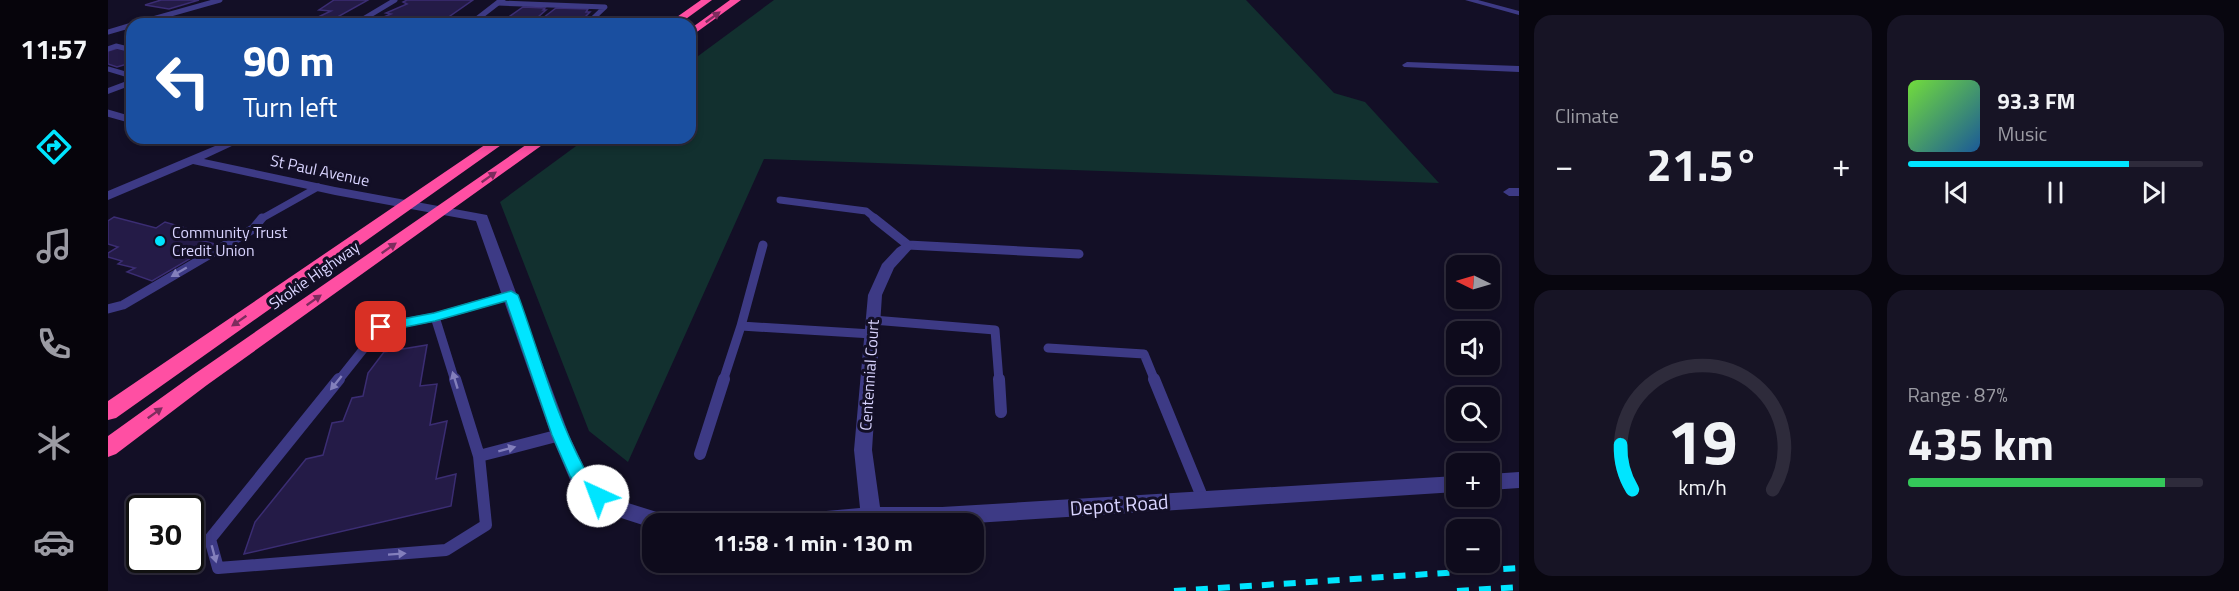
<!DOCTYPE html>
<html lang="en">
<head>
<meta charset="utf-8">
<style>
	body { margin:0; font-family:"Titillium Web",sans-serif; background:#171425; color:#f1f3f6; height:100vh; display:flex; flex-direction:column; font-size:22px; white-space:nowrap }
	* { box-sizing:border-box; margin:0 }
	p { font-size:20px; color:#9b9ba3 }
	.icon { flex:none; width:33px; height:33px; fill:none; stroke:currentColor; stroke-width:2; stroke-linecap:round; stroke-linejoin:round }
	.map { position:relative; flex:1; overflow:hidden }
	.details { display:flex; flex-direction:column; gap:15px; padding:15px; background:#08060f; width:720px }
	.details>* { flex:none }
	.hud { position:absolute; left:18px; top:18px; width:570px; height:126px; border-radius:18px; box-shadow:0 3px 9px #0003,0 0 0 2px #2e2b3b; background:#1a4fa0; color:#fff; overflow:hidden }
	.needle { width:39px; rotate:275deg }
	.controls { position:absolute; left:1338px; top:255px; display:grid; gap:12px }
	.controls a { display:grid; place-items:center; width:54px; height:54px; border-radius:12px; background:#0e0b1c; box-shadow:0 3px 9px #0003,0 0 0 2px #2e2b3b; font-size:30px }
	.speed { position:absolute; left:18px; top:495px; display:flex; gap:12px; font-size:30px; font-weight:700; text-align:center }
	.speed>* { display:grid; place-content:center; width:78px; height:78px; border-radius:50%; background:#0e0b1c; box-shadow:0 3px 9px #0003,0 0 0 2px #2e2b3b; line-height:1 }
	.speed .limit { border:3px solid #111; border-radius:9px; background:#fff; color:#111 }
	.pin { position:absolute; display:grid; place-items:center; width:51px; height:51px; color:#fff; margin:-26px; border-radius:12px; box-shadow:0 3px 9px #0006 }
	.me { position:absolute; width:66px; margin:-33px; rotate:317deg; stroke-linejoin:round; filter:drop-shadow(0 0 4px #0008) }
	.turn { display:flex; align-items:center; gap:21px; height:126px; padding:0 18px; font-size:27px }
	.turn .icon { width:78px; height:78px; stroke-width:2.5 }
	.turn b { display:block; font-size:42px; line-height:51px }
	.big { font-size:45px; font-weight:700; line-height:1.1 }
	.details .card { flex:1; display:flex; flex-direction:column; justify-content:center; gap:9px; min-width:0; padding:0 21px; border-radius:18px; background:#171425 }
	.details .dial { align-items:center; gap:0 }
	.dial svg { height:156px; overflow:visible; fill:none; stroke:#2e2b3b; stroke-width:7; stroke-linecap:round; text-anchor:middle }
	.dial text { fill:#f1f3f6; stroke:none }
	.song { display:flex; align-items:center; gap:18px }
	.cover { width:72px; height:72px; border-radius:9px; background:linear-gradient(135deg,hsl(100 70% 55%),hsl(210 70% 35%)) }
	.played { height:6px; border-radius:3px; background:linear-gradient(90deg,#00e5ff 75%,#2e2b3b 75%) }
	.keys { display:flex; justify-content:space-around; direction:ltr }
	.heat { display:flex; justify-content:space-between; align-items:center; font-size:33px; direction:ltr }
	.charge { height:9px; border-radius:4px; background:linear-gradient(90deg,#34c759 87%,#2e2b3b 0) }
	.details .tiles { flex:1; display:grid; gap:15px; grid-template-columns:repeat(2,1fr) }
	.trip { position:absolute; left:534px; top:513px; width:342px; height:60px; border-radius:18px; background:#0e0b1c; box-shadow:0 3px 9px #0003,0 0 0 2px #2e2b3b; font-weight:700; line-height:60px; text-align:center }
	main { display:flex; flex:1; min-height:0 }
	.menu { display:flex; flex-direction:column; width:108px; justify-content:space-around; align-items:center; background:#06040b; color:#9b9ba3 }
	.menu .icon { width:42px; height:42px }
	.menu .selected { color:#00e5ff }
	.menu b { font-size:27px; color:#f1f3f6 }
	.map>svg:first-child { display:block }
	.green { fill:#12302f }
	.building { fill:#241b47; stroke:#3b2d73; stroke-width:1.5 }
	.lines { fill:none; stroke-linecap:round; stroke-linejoin:round }
	.lane-far3 { stroke:#3d3a85; stroke-width:5 }
	.lane-far2 { stroke:#3d3a85; stroke-width:7 }
	.lane-far1 { stroke:#3d3a85; stroke-width:9 }
	.lane { stroke:#3d3a85; stroke-width:12 }
	.street { fill:#3d3a85; fill-rule:evenodd }
	.highway { fill:#ff4fa3; fill-rule:evenodd }
	.rail { stroke:#00e5ff; stroke-width:6; stroke-dasharray:12 10; stroke-linecap:butt }
	.oneway { fill:#7d2c5e }
	.oneway2 { fill:#837fbc }
	.route { fill:#00e5ff; stroke:#0095a6; stroke-width:1.5 }
	.poi-dot { fill:#00e5ff; stroke:#130f26; stroke-width:2 }
	.labels { text-anchor:middle; stroke-width:6; stroke-linejoin:round; paint-order:stroke }
	.street-label { font-size:16px; fill:#d9d4ff; stroke:#130f26 }
	.poi-label { font-size:16px; fill:#d9d4ff; stroke:#130f26; text-anchor:start }
	.near-street-label { font-size:20px; fill:#d9d4ff; stroke:#130f26 }
</style>
</head>
<body>
<main>
<nav class="menu">
<b>11:57</b>
<svg class="icon selected" aria-label="directions" viewBox="0 0 24 24"><path d="M12 3l9 9-9 9-9-9zM9 14v-3h6M13 9l2 2-2 2"/></svg>
<svg class="icon" aria-label="music" viewBox="0 0 24 24"><path d="M9 18V5l10-2v13"/><circle cx="6" cy="18" r="3"/><circle cx="16" cy="16" r="3"/></svg>
<svg class="icon" aria-label="phone" viewBox="0 0 24 24"><path d="M5 4h4l2 5-3 2q2 4 5 5l2-3 5 2v4C11 20 4 13 5 4z"/></svg>
<svg class="icon" aria-label="climate" viewBox="0 0 24 24"><path d="M12 3v18M4 7l16 10M4 17L20 7"/></svg>
<svg class="icon" aria-label="car" viewBox="0 0 24 24"><path d="M5 17H2v-5l4-1 3-4h7l3 4 3 1v5h-3M9 17h6M6 11h13"/><circle cx="7" cy="17" r="2"/><circle cx="17" cy="17" r="2"/></svg>
</nav>
<div class="map">
<svg width="1411" height="591" viewBox="0 0 1411 591">
	<rect width="100%" height="100%" fill="#130f26"/>
	<path class="green" d="M666 0H1138L1226 93 1257 102 1331 183 656 159 520 462 481 431 392 202 479 138H582V62Z"/>
	<path class="building" d="M53 0H91L61 9 37 5Z
		M226 0H260L226 19 208 18 223 11 211 10Z
		M299 0H365L332 23 266 21 283 14 278 13 299 4 295 2Z
		M415 7 437 8 435 10H438L422 24H391L398 22 400 21H395Z
		M448 8 480 9 478 12H482L472 22 431 21Z
		M10 48 24 51V65L19 64 9 67 0 64V51Z
		M6 217 48 228 57 222 94 233 85 238 107 244 44 281 19 272 27 268 10 264 14 261 0 257V253L10 247 0 244V221Z
		M319 345 312 386 329 384 322 425 339 421 328 479 348 474 343 506 136 554 147 522 198 459 215 455 224 423 235 421 244 398 255 396 260 373 276 352Z"/>
	<g class="lines">
		<path class="lane-far3" d="M390 3 497 7 479 24
			M27 24 112 0
			M247 24 287 0
			M0 32 24 25
			M0 49 8 46 24 50
			M0 69 24 76"/>
		<path class="lane-far2" d="M0 113 24 120
			M672 200 758 211 768 219
			M153 219 210 187"/>
		<path class="lane-far1" d="M766 218 800 245 971 254
			M655 245 633 326 764 334
			M0 309 15 305 145 229 154 218
			M327 317 347 381
			M765 320 887 330 891 381
			M940 348 1036 354 1047 381
			M230 381 273 327 327 317 403 295
			M615 381 633 326"/>
		<path class="lane" d="M231 379 102 539 110 568 338 550 378 525 371 456 452 435
			M347 379 371 456
			M891 379 893 412
			M1046 379 1095 499
			M592 454 616 379"/>
		<path class="street" d="M389 0H398L367 24H358Z
			M1357 0H1370L1411 11V15Z
			M1299 62 1411 66V72L1296 67 1294 65Z
			M24 79V85L0 94V88Z
			M126 138H141L96 159 227 187 379 215 461 435 478 471 497 490 520 503 568 518 571 524H544V528L507 516 483 502 463 482 443 435 368 221 227 195 85 164 0 200V191Z
			M1411 188V196H1401L1395 192 1401 188Z
			M800 241 807 245 786 268 774 295 764 450 772 507H834L1348 476V492L851 524H663L666 518 673 515 752 508 746 450 760 295 774 264 789 248Z
			M1411 472V488L1382 490V474Z"/>
		<path class="highway" d="M593 0H604L571 24H559Z
			M622 0H633L582 37V29Z
			M387 138H403L8 418 0 420V401Z
			M428 138H444L99 385 8 454 0 457V436L85 375Z"/>
		<path class="rail" d="M1066 591 1411 568
			M1349 591 1411 587"/>
	</g>
	<defs><path id="oneway-solid" d="M-6-.8H1V-3.2L6.5 0L1 3.2V.8H-6Z" transform="scale(1.5)"/></defs>
	<g class="oneway">
		<use href="#oneway-solid" transform="translate(605 17) rotate(-36)"/>
		<use href="#oneway-solid" transform="translate(381 177) rotate(-35)"/>
		<use href="#oneway-solid" transform="translate(281 248) rotate(-35)"/>
		<use href="#oneway-solid" transform="translate(206 300) rotate(-35)"/>
		<use href="#oneway-solid" transform="translate(131 321) rotate(145)"/>
		<use href="#oneway-solid" transform="translate(47 413) rotate(-36)"/>
	</g>
	<g class="oneway2">
		<use href="#oneway-solid" transform="translate(71 272) rotate(150)"/>
		<use href="#oneway-solid" transform="translate(347 380) rotate(-107)"/>
		<use href="#oneway-solid" transform="translate(228 383) rotate(129)"/>
		<use href="#oneway-solid" transform="translate(399 449) rotate(-15)"/>
		<use href="#oneway-solid" transform="translate(106 554) rotate(75)"/>
		<use href="#oneway-solid" transform="translate(289 554) rotate(-4)"/>
	</g>
	<path class="route" d="M403 291 410 295C431 352 447 414 476 468 482 479 494 485 500 496L497 502 490 504 484 502 462 476 444 435 398 301 327 321 273 332 266 327 273 323 326 313Z"/>
	<circle class="poi-dot" cx="52" cy="241" r="6"/>
	<g class="labels">
		<g class="street-label">
			<text transform="translate(212 170) rotate(12)" y="6">St Paul Avenue</text>
			<text transform="translate(206 275) rotate(-35)" y="6">Skokie Highway</text>
			<text transform="translate(761 375) rotate(-86)" y="6">Centennial Court</text>
		</g>
		<g class="poi-label">
			<text x="64" y="238">Community Trust<tspan x="64" dy="18">Credit Union</tspan></text>
		</g>
		<g class="near-street-label">
			<text transform="translate(1011 505) rotate(-4)" y="7">Depot Road</text>
		</g>
	</g>
</svg>
<div class="controls">
<a><svg class="needle" viewBox="-14 -14 28 28"><path d="M0-13l5 13h-10z" fill="#e53935"/><path d="M0 13l5-13h-10z" fill="#9b9ba3"/></svg></a>
<a><svg class="icon" aria-label="sound" viewBox="0 0 24 24"><path d="M4 9h4l5-4v14l-5-4H4zM17 9q2 3 0 6"/></svg></a>
<a><svg class="icon" aria-label="search" viewBox="0 0 24 24"><circle cx="10" cy="10" r="6"/><path d="M15 15l6 6"/></svg></a>
<a>+</a>
<a>−</a>
</div>
<div class="speed"><div class="limit">30</div></div>
<div class="pin" style="left:273px;top:327px;background:#d93025"><svg class="icon" aria-label="arrive" viewBox="0 0 24 24"><path d="M6 21V4h12l-3 4 3 4H6"/></svg></div>
<svg class="me" style="left:490px;top:496px" viewBox="-20 -20 40 40"><circle r="19" fill="#fff"/><path d="M0-13L10 11 0 6-10 11z" fill="#00e5ff"/></svg>
<div class="trip">11:58 · 1 min · 130 m</div>
<div class="hud">
<div class="turn"><svg class="icon" aria-label="left" viewBox="0 0 24 24"><path d="M17 20v-9H6M10 6l-5 5 5 5"/></svg><div><b>90 m</b>Turn left</div></div>
</div>
</div>
<section class="details">
<div class="tiles">
<div class="card"><p>Climate</p>
<div class="heat"><a>−</a><b class="big">21.5°</b><a>+</a></div>
</div>
<div class="card">
<div class="song"><i class="cover"></i><div><b>93.3 FM</b><p>Music</p></div></div>
<div class="played"></div>
<div class="keys"><svg class="icon" aria-label="previous" viewBox="0 0 24 24"><path d="M18 5L8 12l10 7zM5 5v14"/></svg><svg class="icon" aria-label="pause" viewBox="0 0 24 24"><path d="M8 5v14M16 5v14"/></svg><svg class="icon" aria-label="next" viewBox="0 0 24 24"><path d="M6 5l10 7-10 7zM19 5v14"/></svg></div>
</div>
<div class="card dial"><svg viewBox="0 0 100 80">
<path d="M14 69A42 42 0 1 1 86 69"/>
<path d="M14 69A42 42 0 0 1 8 46" stroke="#00e5ff"/>
<text x="50" y="56" font-size="32" font-weight="700">19</text>
<text x="50" y="72" font-size="11">km/h</text>
</svg></div>
<div class="card"><p>Range · 87%</p><b class="big">435 km</b><div class="charge"></div></div>
</div>
</section>
</main>
</body>
</html>
